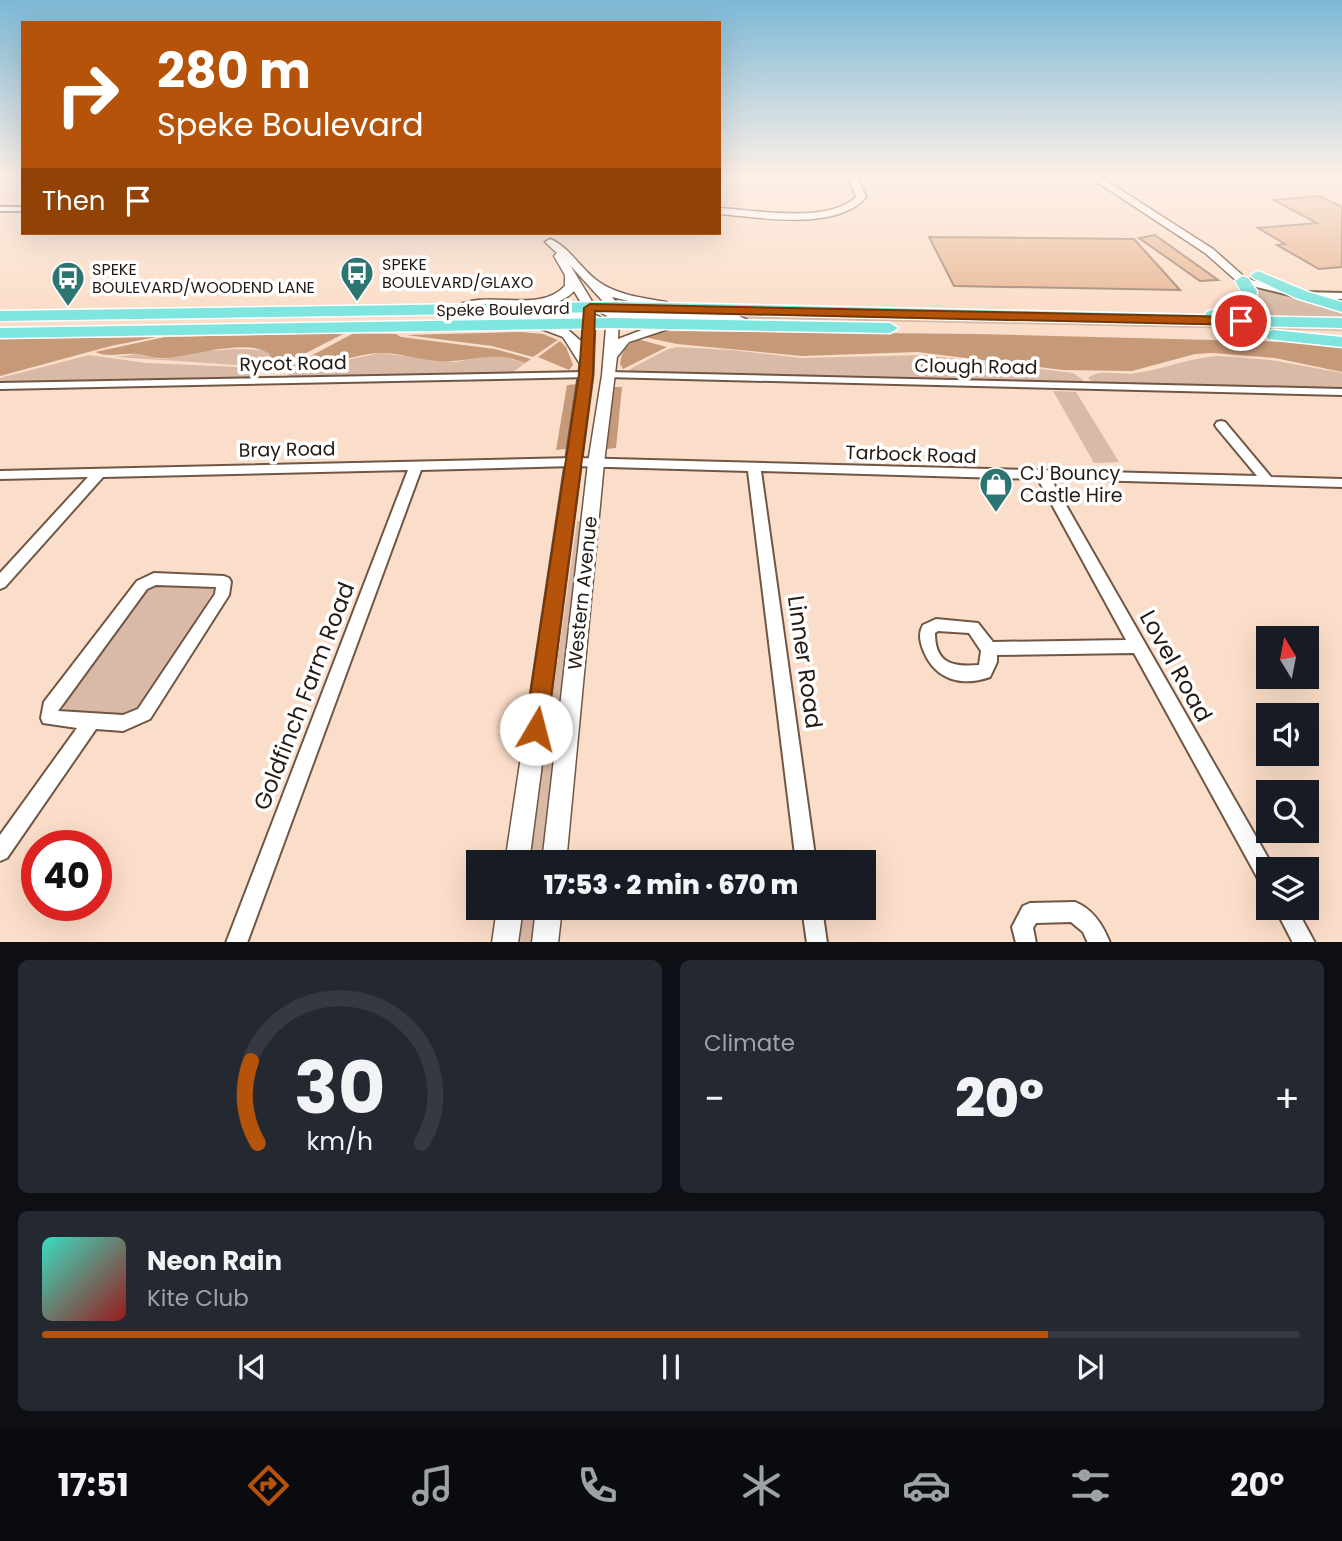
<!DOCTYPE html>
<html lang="en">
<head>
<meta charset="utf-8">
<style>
	body { margin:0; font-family:Poppins,sans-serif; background:#242831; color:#f1f3f6; height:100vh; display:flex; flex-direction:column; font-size:26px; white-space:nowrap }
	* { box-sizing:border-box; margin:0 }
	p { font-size:23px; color:#9ea1a6 }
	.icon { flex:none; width:38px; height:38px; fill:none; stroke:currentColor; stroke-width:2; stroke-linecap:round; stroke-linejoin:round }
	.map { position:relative; height:942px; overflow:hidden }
	.sheet { display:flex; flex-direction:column; gap:18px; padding:18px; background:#0d0f14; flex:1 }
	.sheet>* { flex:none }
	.top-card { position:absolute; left:21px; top:21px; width:700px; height:214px; border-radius:0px; box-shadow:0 7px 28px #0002; background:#b45309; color:#fff; overflow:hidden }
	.needle { width:46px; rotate:350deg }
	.controls { position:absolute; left:1256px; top:626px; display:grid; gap:14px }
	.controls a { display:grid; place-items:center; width:63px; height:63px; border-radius:0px; background:#171b24; box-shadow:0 7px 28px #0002; font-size:35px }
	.speed { position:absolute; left:21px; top:830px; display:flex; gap:14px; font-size:35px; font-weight:700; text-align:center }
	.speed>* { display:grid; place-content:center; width:91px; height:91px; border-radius:50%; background:#171b24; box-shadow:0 7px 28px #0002; line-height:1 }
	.speed .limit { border:10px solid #d22; background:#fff; color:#111 }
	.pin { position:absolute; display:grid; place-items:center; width:60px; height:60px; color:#fff; margin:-30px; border:4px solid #fff; border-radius:50%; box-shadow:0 2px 7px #0007 }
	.me { position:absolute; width:77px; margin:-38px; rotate:8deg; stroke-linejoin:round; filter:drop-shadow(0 0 5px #0008) }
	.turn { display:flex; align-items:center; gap:24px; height:147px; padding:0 21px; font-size:32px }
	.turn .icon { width:91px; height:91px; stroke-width:2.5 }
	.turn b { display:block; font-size:49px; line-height:60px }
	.then { display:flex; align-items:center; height:66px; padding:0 21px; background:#0003; gap:14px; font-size:26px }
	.big { font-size:52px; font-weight:800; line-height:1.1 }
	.sheet .widget { flex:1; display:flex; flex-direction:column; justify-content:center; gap:10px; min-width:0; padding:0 24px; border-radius:10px; background:#242831 }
	.sheet .dial { align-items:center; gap:0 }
	.dial svg { height:182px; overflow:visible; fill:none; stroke:#363941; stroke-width:7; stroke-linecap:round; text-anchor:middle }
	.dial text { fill:#f1f3f6; stroke:none }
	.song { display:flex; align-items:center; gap:21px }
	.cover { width:84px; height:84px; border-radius:10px; background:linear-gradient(135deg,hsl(170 70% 55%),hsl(0 70% 35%)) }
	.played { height:7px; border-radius:4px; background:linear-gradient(90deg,#b45309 80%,#363941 80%) }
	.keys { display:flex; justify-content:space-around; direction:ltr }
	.heat { display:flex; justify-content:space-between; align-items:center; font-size:38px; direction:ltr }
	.sheet .tiles { flex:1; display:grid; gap:18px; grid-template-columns:1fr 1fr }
	.widget:last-child { grid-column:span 2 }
	.trip { position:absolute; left:466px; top:850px; width:410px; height:70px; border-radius:0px; background:#171b24; box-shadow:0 7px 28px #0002; font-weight:800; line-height:70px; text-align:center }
	.dock { display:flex; height:112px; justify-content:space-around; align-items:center; background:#090b0e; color:#9ea1a6 }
	.dock .icon { width:49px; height:49px }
	.dock .current { color:#b45309 }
	.dock b { font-size:32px; color:#f1f3f6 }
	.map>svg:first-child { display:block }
	.green { fill:#d8baa6 }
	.forest { fill:#c69979 }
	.building { fill:#e9ba99; stroke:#a38875; stroke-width:2 }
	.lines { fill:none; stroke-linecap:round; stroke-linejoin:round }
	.street-casing { stroke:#705745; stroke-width:4 }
	.secondary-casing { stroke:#705745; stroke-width:3 }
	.highway-casing { stroke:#fff; stroke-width:3 }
	.street { fill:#fff; fill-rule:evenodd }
	.secondary { fill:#fff; fill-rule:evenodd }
	.highway { fill:#7fe5df; fill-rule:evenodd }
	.route { fill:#b45309; stroke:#753606; stroke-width:2 }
	.labels { text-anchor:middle; stroke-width:7; stroke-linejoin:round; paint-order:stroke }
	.far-poi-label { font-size:16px; fill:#261b14; stroke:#fff; text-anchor:start }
	.far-street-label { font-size:16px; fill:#261b14; stroke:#fff }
	.street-label { font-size:19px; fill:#261b14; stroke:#fff }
	.poi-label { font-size:19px; fill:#261b14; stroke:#fff; text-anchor:start }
	.near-street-label { font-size:23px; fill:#261b14; stroke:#fff }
</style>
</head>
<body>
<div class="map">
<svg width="1342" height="943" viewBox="0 0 1342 943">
	<rect width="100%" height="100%" fill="#fbdec9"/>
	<path class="green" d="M1252 287 1297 297 1342 311V320L1230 318 1252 304 1254 296Z
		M632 313 1342 328V331L633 316Z
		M677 347 731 350 801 358 924 355 1073 373 1083 380 1081 384 630 373V369L668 349Z
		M235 349 266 350 271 354 268 367 116 357 136 354 160 359 193 352Z
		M380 353 455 362 497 355 525 363 511 374 289 378 288 368 313 367Z
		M89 355 146 363 240 367 258 370 248 378 0 383V378Z
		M1217 356 1271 360 1342 373V390L1095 384 1088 378C1100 368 1122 376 1136 373 1164 369 1189 358 1217 356Z
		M1053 391 1076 392 1119 462 1094 463Z
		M577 521H584L542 863H529Z
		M154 584 210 586 214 591 145 701C122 723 92 713 62 711L67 698 143 591Z
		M522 908H536L532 942 518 943Z"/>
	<path class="forest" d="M667 331 977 334 1293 342 1342 346V372L1275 358 1213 353 1195 354 1132 371 1063 370 917 352 802 356 677 344 644 337 647 334Z
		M521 332 543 334 558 340 533 357 492 346 406 335Z
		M345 333 277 368 268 367 270 354C249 337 189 357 164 358 155 359 146 355 137 354 122 353 110 358 95 352L165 337Z
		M354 333 396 334 401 337 495 349 531 359 525 363C491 349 473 363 439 361 416 360 392 350 369 354 341 359 317 368 288 368Z
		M156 337 111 346 0 376V339Z
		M637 339 667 347 623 369 620 364C622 350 626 346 637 339Z
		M560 341 566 347 573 365 569 370 538 357Z
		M578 384 566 449 556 450 567 385Z
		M613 387H622L616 448 607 449Z"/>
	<path class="building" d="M1320 196 1342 207V267L1319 269 1277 245 1285 244 1258 228 1317 223 1273 200Z
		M1155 235 1218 280 1200 281 1139 238Z
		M929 237 1134 239 1180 290 954 286Z"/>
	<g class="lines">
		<defs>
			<path id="street" d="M0 207H23V211H0Z
				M1243 278 1302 292 1342 293V299L1302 298 1240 283V279Z
				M586 372 591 375 590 377 0 389V383Z
				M609 372 1342 389V395L605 377 604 375Z
				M1221 421 1225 422 1271 477 1342 479V487L1051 479 1275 870H1269V889L1262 886 1134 653 997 655V662L990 677C962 687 936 680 924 652 920 642 918 634 923 625L936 619 978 623 993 642 1126 640 1038 479 761 471 816 863H796L748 471 574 466 421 470 247 943H226L408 470 103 477 5 587 0 589V573L88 477 0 479V471L574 458 1257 476 1217 428 1215 425 1217 422ZM938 631 969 633 981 651 979 665C953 667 935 664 935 633Z
				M154 573 224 576 229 578 231 582 229 595 150 719 123 731 96 729 7 858 0 861V835L77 728 43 723 41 718 44 702 137 581ZM156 585 216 587 215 594 138 709 123 715 58 711 147 589Z
				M1075 902C1093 909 1103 925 1110 943H1088L1083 932 1071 922 1036 923 1033 928 1036 943H1016L1012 927 1023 906 1030 903Z
				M802 908H822L827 943H807Z
				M1275 908H1296L1315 943H1293Z"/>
			<path id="secondary" d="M848 176H857L866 197C836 232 760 217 719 214V208C757 210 827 224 856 197Z
				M1088 176H1099L1213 249 1249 281 1239 283 1205 253Z
				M550 239C570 247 581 270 599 282 617 295 644 298 666 302L672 306 666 310 612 297 620 307V312L739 316 761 326 755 330 737 324 671 322V328L629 342 617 357 604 463 566 863H542L588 463 602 375 607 316 600 312 608 307 570 265 596 308V315L603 319 595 322 593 375 529 863H505L580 364 563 337 531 325 537 321 566 328 582 342 583 321C547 317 481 333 452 309 483 286 537 316 565 286V275L554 256 557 253 545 242ZM574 291 584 308V313L509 314 472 310C503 302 550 317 574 291ZM619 320 663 322 618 339Z
				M497 908H523L518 943H492Z
				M536 908H562L558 943H532Z"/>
			<path id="highway" d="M1258 271 1308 292 1342 302V312L1296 298 1253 278 1251 275Z
				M1243 276 1248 278 1257 291 1256 302 1226 316 1342 318V328L614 312 0 321V311L614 302 1205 315 1207 312 1240 299 1241 291 1235 281Z
				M613 318 890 323 898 328 890 333 613 328 0 338V328Z
				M1274 330 1342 337V347L1268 339 1266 335 1268 331Z"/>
		</defs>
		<use href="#street" class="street-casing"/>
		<use href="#secondary" class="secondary-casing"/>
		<use href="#highway" class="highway-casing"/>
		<use href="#street" class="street"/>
		<use href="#secondary" class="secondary"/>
		<use href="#highway" class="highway"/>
	</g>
	<linearGradient id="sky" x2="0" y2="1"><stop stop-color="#7cb8d6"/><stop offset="0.57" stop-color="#fdf0e7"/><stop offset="1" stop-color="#fdf0e7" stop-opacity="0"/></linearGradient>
	<rect width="1342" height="308" fill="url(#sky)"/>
	<path class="route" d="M590 304 1241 317 1247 321 1241 325 595 311 593 374 547 729 544 737 536 740 528 737 525 729 579 374 584 308Z"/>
	<defs>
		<symbol id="bus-pin" viewBox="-11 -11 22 30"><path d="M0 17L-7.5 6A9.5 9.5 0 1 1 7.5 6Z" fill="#2c7571" stroke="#fff"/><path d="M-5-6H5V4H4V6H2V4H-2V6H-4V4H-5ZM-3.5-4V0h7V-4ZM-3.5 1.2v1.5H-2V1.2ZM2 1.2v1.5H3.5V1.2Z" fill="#fff"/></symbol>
		<symbol id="shop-pin" viewBox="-11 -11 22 30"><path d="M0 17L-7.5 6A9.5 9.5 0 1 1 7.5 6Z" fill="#2c7571" stroke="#fff"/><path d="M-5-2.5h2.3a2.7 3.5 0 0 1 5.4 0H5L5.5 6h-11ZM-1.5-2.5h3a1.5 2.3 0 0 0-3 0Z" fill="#fff"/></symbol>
	</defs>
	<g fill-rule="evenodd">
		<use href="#bus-pin" x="338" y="254" width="38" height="52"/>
		<use href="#bus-pin" x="49" y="259" width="38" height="52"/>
		<use href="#shop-pin" x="977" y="465" width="38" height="52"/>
	</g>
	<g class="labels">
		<g class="far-poi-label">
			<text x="382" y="270">SPEKE<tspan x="382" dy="18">BOULEVARD/GLAXO</tspan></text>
			<text x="92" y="275">SPEKE<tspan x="92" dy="18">BOULEVARD/WOODEND LANE</tspan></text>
		</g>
		<g class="far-street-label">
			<text transform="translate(503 309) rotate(-1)" y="6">Speke Boulevard</text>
		</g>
		<g class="street-label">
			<text transform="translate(293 363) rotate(-1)" y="7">Rycot Road</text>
			<text transform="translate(976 366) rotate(1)" y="7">Clough Road</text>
			<text transform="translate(287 449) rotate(-1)" y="7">Bray Road</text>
			<text transform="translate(911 454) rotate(2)" y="7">Tarbock Road</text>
			<text transform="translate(582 593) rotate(-84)" y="7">Western Avenue</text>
		</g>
		<g class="poi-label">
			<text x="1020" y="480">CJ Bouncy<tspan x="1020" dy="22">Castle Hire</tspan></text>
		</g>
		<g class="near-street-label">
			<text transform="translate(805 662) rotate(82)" y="8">Linner Road</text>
			<text transform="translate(1176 666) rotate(61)" y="8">Lovel Road</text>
			<text transform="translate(304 696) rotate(-69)" y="8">Goldfinch Farm Road</text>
		</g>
	</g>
</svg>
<div class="controls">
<a><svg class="needle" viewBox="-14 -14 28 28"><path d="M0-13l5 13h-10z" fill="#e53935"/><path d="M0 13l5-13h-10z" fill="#9ea1a6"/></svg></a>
<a><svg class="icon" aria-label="sound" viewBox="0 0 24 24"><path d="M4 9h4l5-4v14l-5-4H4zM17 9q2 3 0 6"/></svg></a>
<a><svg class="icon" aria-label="search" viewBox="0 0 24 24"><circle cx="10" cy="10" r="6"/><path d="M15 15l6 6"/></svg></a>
<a><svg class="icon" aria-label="layers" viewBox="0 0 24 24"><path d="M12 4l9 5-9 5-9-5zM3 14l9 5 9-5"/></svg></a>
</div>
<div class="speed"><div class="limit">40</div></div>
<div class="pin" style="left:1241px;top:321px;background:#d93025"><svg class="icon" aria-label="arrive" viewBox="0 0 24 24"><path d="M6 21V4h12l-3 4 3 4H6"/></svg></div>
<svg class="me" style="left:536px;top:729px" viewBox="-20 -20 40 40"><circle r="19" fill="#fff"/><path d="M0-13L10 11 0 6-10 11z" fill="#b45309"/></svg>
<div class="trip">17:53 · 2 min · 670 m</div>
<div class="top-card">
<div class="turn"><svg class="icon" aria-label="right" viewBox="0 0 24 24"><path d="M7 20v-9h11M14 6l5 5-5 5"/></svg><div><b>280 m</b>Speke Boulevard</div></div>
<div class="then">Then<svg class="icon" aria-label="arrive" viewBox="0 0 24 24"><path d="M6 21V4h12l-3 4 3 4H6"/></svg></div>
</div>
</div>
<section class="sheet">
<div class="tiles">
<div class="widget dial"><svg viewBox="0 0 100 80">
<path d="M14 69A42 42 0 1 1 86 69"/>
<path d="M14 69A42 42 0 0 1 11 33" stroke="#b45309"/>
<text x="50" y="56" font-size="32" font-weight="700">30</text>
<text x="50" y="72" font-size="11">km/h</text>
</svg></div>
<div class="widget"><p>Climate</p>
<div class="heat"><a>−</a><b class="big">20°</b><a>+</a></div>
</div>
<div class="widget">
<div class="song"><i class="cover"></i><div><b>Neon Rain</b><p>Kite Club</p></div></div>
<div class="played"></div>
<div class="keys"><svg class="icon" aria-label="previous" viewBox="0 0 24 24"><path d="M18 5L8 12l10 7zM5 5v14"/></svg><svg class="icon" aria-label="pause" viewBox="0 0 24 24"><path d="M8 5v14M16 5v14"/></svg><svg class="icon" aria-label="next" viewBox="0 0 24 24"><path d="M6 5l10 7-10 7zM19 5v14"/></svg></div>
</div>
</div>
</section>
<nav class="dock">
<b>17:51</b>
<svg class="icon current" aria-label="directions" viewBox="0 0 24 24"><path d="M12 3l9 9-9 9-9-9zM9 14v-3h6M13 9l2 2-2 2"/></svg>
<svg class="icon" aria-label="music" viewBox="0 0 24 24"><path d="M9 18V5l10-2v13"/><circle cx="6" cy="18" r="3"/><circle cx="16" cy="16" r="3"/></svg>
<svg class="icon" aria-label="phone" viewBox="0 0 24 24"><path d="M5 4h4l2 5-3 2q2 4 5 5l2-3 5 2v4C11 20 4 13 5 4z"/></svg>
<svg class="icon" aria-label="climate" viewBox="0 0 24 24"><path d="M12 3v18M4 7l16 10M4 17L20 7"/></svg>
<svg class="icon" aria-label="car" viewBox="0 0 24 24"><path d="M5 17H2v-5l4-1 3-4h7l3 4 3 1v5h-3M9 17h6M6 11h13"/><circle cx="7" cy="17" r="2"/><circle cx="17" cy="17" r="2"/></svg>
<svg class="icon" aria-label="filters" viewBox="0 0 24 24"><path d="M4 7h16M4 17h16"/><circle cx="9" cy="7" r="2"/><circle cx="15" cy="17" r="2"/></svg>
<b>20°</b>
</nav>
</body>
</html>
